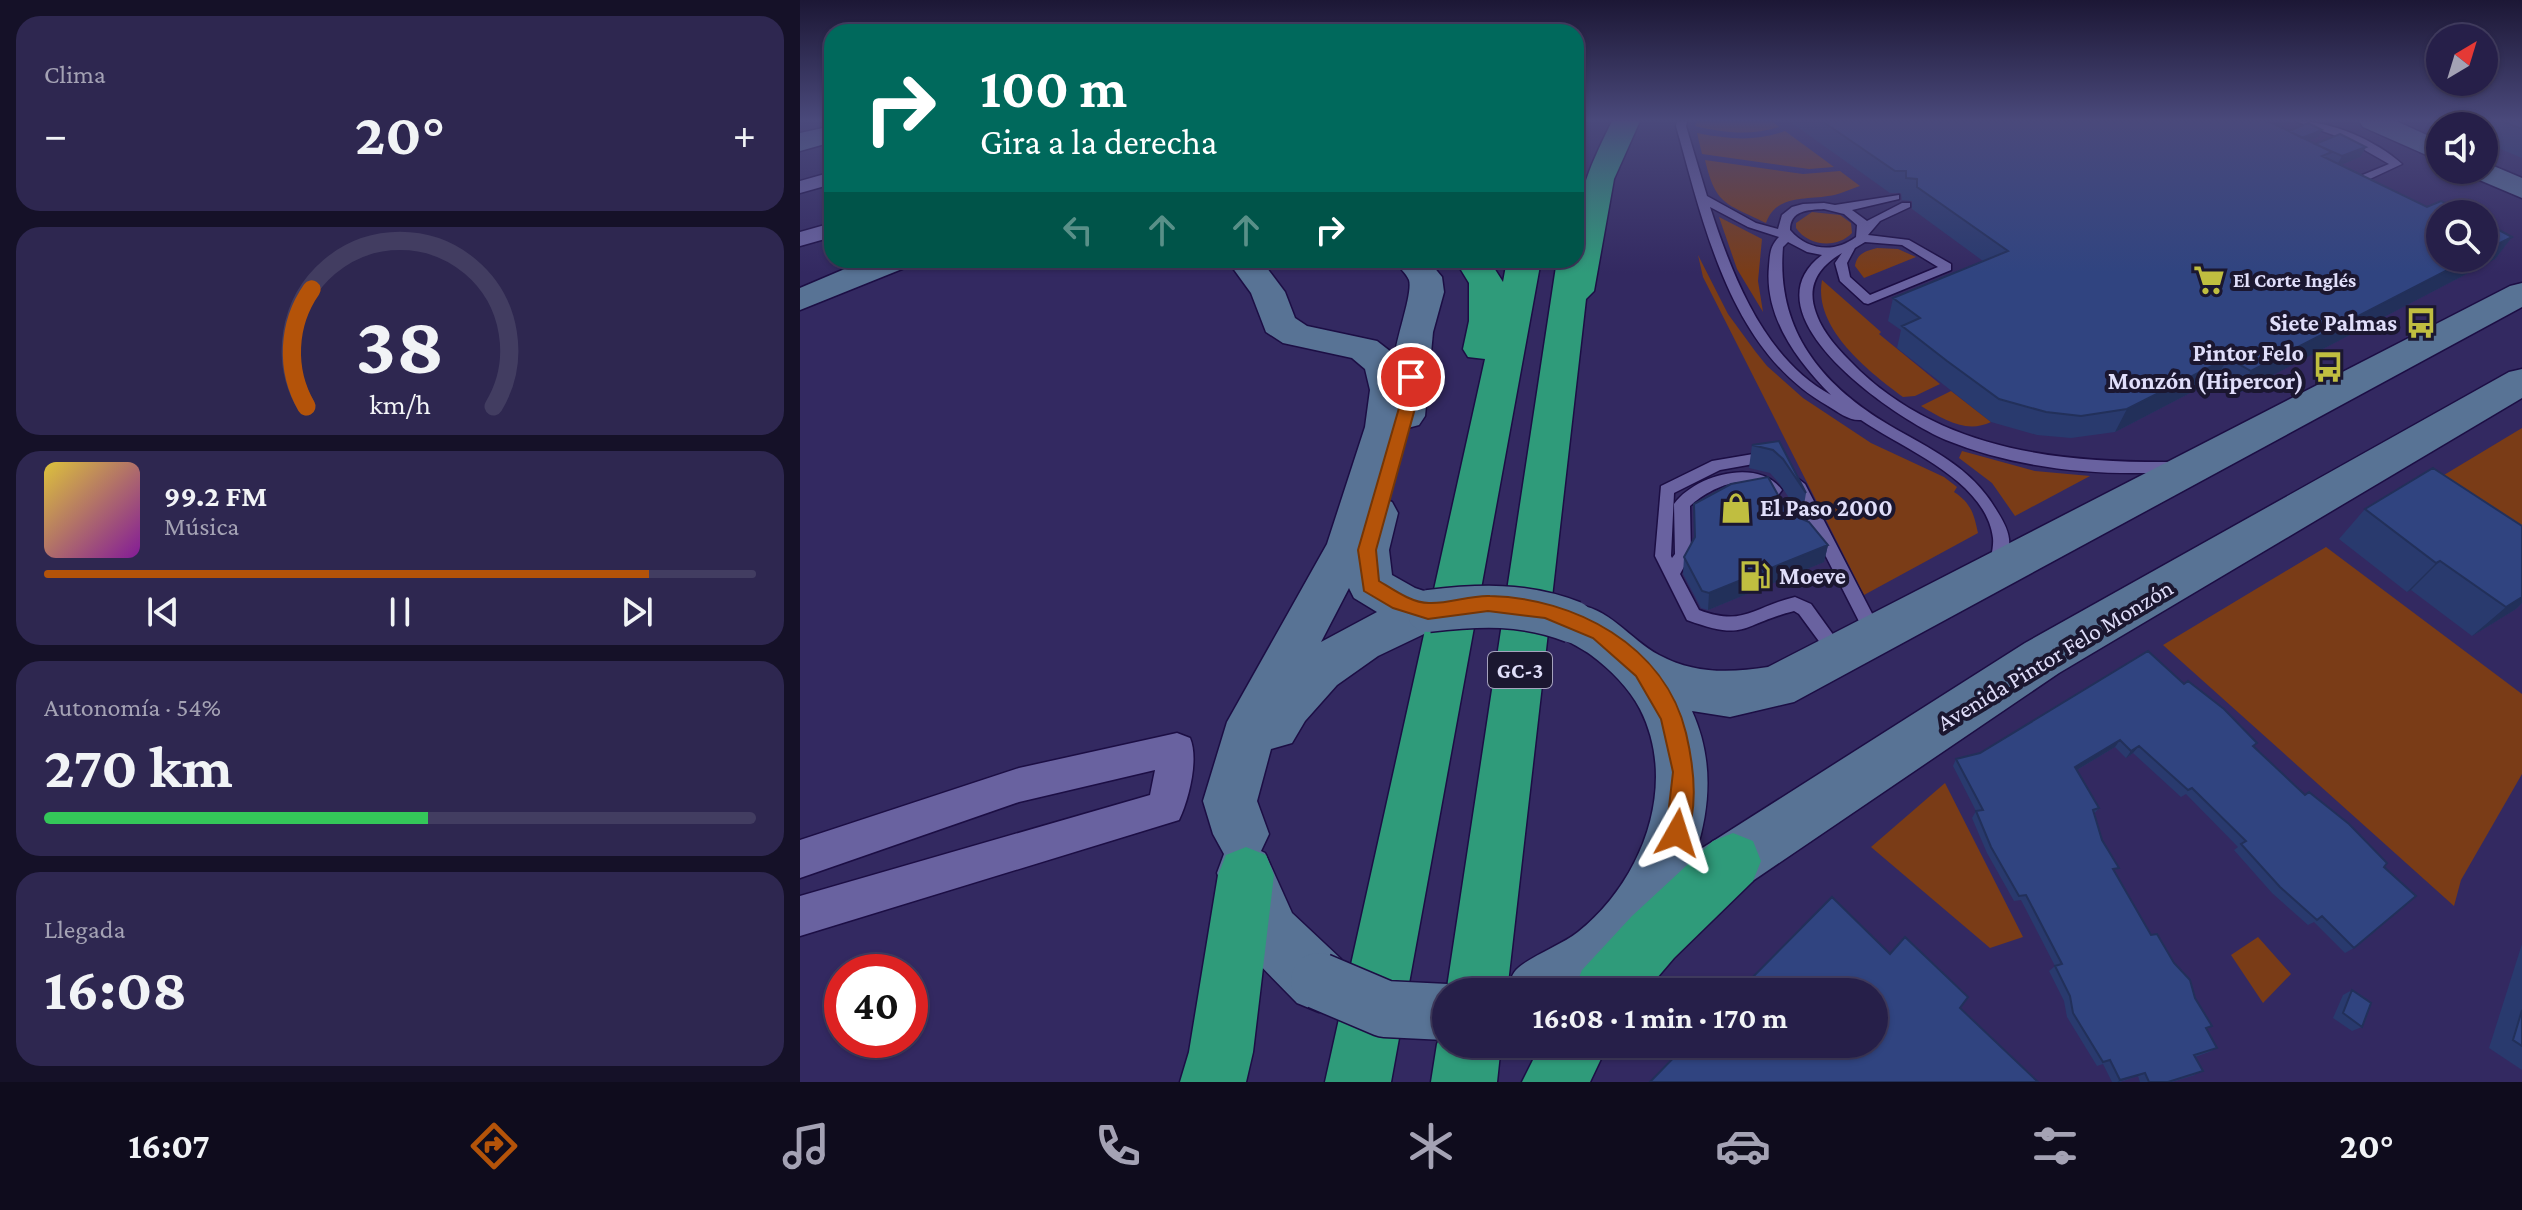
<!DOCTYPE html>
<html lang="es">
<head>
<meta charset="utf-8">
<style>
	body { margin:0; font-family:"Crimson Pro",serif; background:#2e2750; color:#f1f3f6; height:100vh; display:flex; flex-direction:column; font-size:30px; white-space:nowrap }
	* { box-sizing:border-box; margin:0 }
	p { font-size:26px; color:#a4a2b4 }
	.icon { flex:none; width:44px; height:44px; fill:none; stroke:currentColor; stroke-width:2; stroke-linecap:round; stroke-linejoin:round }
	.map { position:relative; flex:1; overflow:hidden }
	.details { display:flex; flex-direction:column; gap:16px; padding:16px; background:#151128; width:800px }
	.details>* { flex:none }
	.hud { position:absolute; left:24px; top:24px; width:760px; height:244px; border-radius:24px; box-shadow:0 2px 6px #0004,0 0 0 2px #423d61; background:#00695c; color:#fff; overflow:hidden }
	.needle { width:52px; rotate:38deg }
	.buttons { position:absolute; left:1626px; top:24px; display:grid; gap:16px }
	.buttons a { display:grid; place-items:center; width:72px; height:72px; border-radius:50%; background:#261f49; box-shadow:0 2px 6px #0004,0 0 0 2px #423d61; font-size:40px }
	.speed { position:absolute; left:24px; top:954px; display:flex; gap:16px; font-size:40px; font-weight:700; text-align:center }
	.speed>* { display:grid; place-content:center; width:104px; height:104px; border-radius:50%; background:#261f49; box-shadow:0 2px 6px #0004,0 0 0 2px #423d61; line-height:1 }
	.speed .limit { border:12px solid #d22; background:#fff; color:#111 }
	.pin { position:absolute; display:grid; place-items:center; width:68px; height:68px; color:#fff; margin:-34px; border:4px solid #fff; border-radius:50%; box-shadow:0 2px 8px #0007 }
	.me { position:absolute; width:88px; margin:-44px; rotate:6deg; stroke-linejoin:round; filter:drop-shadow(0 0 6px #0008) }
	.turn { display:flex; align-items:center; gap:28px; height:168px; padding:0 24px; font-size:36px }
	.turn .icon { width:104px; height:104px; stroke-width:2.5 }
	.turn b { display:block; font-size:56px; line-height:68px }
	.lanes { display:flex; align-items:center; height:76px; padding:0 24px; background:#0003; justify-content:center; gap:40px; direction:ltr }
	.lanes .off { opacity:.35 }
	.big { font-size:60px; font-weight:700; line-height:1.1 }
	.details .widget { flex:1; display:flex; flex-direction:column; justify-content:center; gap:12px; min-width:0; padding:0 28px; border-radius:24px; background:#2e2750 }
	.details .dial { align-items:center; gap:0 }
	.dial svg { height:208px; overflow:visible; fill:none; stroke:#423d61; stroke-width:7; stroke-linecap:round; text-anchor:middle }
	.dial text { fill:#f1f3f6; stroke:none }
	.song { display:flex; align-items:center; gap:24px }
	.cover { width:96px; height:96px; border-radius:12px; background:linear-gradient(135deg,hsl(50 70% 55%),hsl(290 70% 35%)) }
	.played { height:8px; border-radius:4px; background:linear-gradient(90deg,#b45309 85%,#423d61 85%) }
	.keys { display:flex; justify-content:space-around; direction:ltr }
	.heat { display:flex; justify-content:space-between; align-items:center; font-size:44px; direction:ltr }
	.charge { height:12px; border-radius:6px; background:linear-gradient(90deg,#34c759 54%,#423d61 0) }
	.trip { position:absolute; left:632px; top:978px; width:456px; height:80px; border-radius:40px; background:#261f49; box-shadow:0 2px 6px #0004,0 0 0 2px #423d61; font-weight:700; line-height:80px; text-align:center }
	.dock { display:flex; height:128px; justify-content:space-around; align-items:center; background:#0f0c1d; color:#a4a2b4 }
	.dock .icon { width:56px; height:56px }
	.dock .on { color:#b45309 }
	.dock b { font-size:36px; color:#f1f3f6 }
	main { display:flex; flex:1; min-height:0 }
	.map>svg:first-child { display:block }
	.green { fill:#7a3c17 }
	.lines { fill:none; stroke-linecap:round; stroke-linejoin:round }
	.lane-casing { stroke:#1c0e44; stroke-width:3 }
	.street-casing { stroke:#1c0e44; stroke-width:3 }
	.secondary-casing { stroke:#1c0e44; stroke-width:3 }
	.highway-casing { stroke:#1c0e44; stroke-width:3 }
	.lane { fill:#6962a0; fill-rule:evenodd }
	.street { fill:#6962a0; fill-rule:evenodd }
	.secondary { fill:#587395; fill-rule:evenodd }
	.highway { fill:#2f9b7a; fill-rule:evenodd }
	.secondary-bridge-far1-casing { stroke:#1c0e44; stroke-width:45; stroke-linecap:butt }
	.secondary-bridge-casing { stroke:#1c0e44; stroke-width:59; stroke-linecap:butt }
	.secondary-bridge-far1 { stroke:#587395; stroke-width:42 }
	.secondary-bridge { stroke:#587395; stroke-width:56 }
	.wall { fill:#293a6e }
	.shaded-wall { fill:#22305a }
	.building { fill:#304480; stroke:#22305a; stroke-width:2 }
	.route { fill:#b45309; stroke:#753606; stroke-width:2 }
	.labels { text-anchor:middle; stroke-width:8; stroke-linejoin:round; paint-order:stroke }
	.far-poi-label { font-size:20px; font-weight:bold; fill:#e0defa; stroke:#1b1730; text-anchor:start }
	.shield { fill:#1b1730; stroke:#a5a2bd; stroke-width:2 }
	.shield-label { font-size:22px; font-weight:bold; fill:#e0defa }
	.poi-label { font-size:24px; font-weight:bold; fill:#e0defa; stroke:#1b1730; text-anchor:end }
	.street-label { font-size:24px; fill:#e0defa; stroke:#1b1730 }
</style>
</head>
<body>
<main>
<section class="details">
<div class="widget"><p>Clima</p>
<div class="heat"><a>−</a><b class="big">20°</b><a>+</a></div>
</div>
<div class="widget dial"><svg viewBox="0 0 100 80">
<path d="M14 69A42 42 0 1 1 86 69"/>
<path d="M14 69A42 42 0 0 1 16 24" stroke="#b45309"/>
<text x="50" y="56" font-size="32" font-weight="700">38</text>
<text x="50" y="72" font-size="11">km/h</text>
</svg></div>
<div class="widget">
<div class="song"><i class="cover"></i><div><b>99.2 FM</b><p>Música</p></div></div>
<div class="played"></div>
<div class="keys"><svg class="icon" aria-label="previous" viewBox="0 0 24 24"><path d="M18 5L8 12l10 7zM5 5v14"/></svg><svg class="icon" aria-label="pause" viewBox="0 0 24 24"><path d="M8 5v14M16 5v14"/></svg><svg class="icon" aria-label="next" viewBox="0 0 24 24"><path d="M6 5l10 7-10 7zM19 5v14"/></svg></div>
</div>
<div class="widget"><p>Autonomía · 54%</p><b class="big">270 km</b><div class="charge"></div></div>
<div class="widget"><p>Llegada</p><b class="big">16:08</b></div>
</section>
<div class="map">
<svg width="1722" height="1082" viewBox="0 0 1722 1082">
	<rect width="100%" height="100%" fill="#332961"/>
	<path class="green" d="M897 121H972L979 127C950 136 925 133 895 126Z
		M985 131 1034 167 1009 169 902 154 897 133C928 139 955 142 985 131Z
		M905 160 1003 174 1040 171 1060 186C1050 189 1039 195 1028 196 1004 200 976 195 966 223 926 203 916 206 905 160Z
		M1012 212 1040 215 1051 223 1052 233C1037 249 1008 246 996 228V223Z
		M919 217 962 239 958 281 963 312 937 269Z
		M1077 248 1098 249 1116 257 1064 278 1055 266C1057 253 1066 251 1077 248Z
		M898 255 928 314 955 351 967 366 1003 398 1071 443 1144 477 1157 487 1154 492C1171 503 1174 514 1178 533L1064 595 903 277Z
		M1022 280 1081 332 1079 334 1140 384 1115 396 1103 397C1068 371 1013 328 1022 280Z
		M1151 391 1191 422C1166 434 1143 419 1121 406Z
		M1722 428V559L1634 481Z
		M1162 451 1235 471 1290 476 1215 516 1192 483 1159 458Z
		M1526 547 1722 694V774L1661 880 1654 906 1363 645Z
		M1145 783 1223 937 1190 948 1071 847Z
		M1458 937 1491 974 1463 1003 1431 955Z"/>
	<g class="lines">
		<defs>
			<path id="lane" d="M877 121H887L886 126 907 196 956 223 978 229 982 215 992 207 1003 204 1024 203 1035 205 1099 195V199L1052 210 1067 221 1102 203H1110V207L1080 221 1068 235 1109 240 1151 264V270L1068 304 1064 303 1040 281 1035 263 1042 253C1018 267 1006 286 1016 313 1024 336 1043 354 1060 371 1145 451 1262 463 1374 462L1381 467 1379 471C1368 474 1355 473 1343 473 1277 474 1208 465 1146 440 1096 419 942 315 1022 255L1007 252 988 242 983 247C976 329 1020 384 1089 425 1130 449 1172 467 1197 511 1202 519 1208 529 1209 539 1210 549 1207 559 1205 569L1203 574H1191L1189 569C1190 559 1194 548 1193 538 1186 480 1103 449 1061 420 1049 421 1038 412 1028 406 930 351 904 225 876 126ZM910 207 948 227 979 237C970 246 970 254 969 266 964 317 997 361 1031 395 964 359 932 275 910 207ZM1024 209 1044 214 1057 225 1056 237C1035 253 1008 251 990 230 990 210 1008 210 1024 209ZM1065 242 1102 245 1138 267 1070 295 1050 277 1047 263 1055 248Z
				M1495 121C1532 121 1575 140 1602 164L1557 185 1543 182V178L1553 179 1589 164 1547 140Z
				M971 451 978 456 976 460 920 470 874 493 871 556 872 558 875 554 874 504C895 475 958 457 982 490L979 494 974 496C967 493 964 488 957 485 936 475 905 492 890 506L891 554 880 574 899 610C944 627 953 607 995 597L1011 604 1047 654 1044 659 1038 661 1032 659 999 614 994 611C940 625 947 642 887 620L855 556 861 486 912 461Z
				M997 478 1005 484 1080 629 1083 634 1080 639 1074 641 1068 639 989 484Z"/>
			<path id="street" d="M32 172V184L0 193V181Z
				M32 223V237L0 246V232Z
				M377 733 390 738C399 759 389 799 379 820L0 936V896L350 795 355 770 219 802 0 878V840L219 768Z"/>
			<path id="secondary" d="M1559 121H1596L1640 141V161L1563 127Z
				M32 126V142L0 151V133Z
				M1684 162 1722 178V198L1670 176 1665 170H1684Z
				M66 260H112L107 267 0 310V288Z
				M427 260H461L485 292 495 318 507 326 577 341 595 355C596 338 613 293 609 280 606 273 598 266 593 260H628L642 277 644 292 633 332 625 416 619 425 604 429 584 499 592 502 598 513 589 550 592 575 615 588 645 598 651 611 645 624 578 656 537 685 505 721 492 743 471 749 457 801 469 834 461 851 465 853 492 913 541 959 550 981 541 1003 519 1012 497 1003 450 955 417 873 424 854 413 834 403 801 427 722 527 544 565 427 570 390 565 369 552 358 483 343 466 332 451 293ZM549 588 554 598 577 612 521 642Z
				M1722 283V307L994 702 930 717 892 711C913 757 911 805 896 852L1225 643 1709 372 1722 369V398L1259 673 926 899 906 907 886 899 882 890C870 918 825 985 794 992 772 997 730 992 706 992 709 986 711 975 716 970 728 957 762 945 778 932 842 881 879 785 840 709 829 688 810 669 791 655 775 643 759 641 749 622L756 608C800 593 825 637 859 655 894 674 930 673 968 667L1710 286Z"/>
			<path id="highway" d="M812 121H840L814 179 794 291 786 299 707 992 646 994 757 260H776C776 196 785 177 812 121Z
				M655 260H689L703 282 707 260H741L591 1082H525L685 359 668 357 663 349 669 321V283Z
				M933 833 953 841 961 861 953 881 874 958 845 992H773L782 970 832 916 913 841Z
				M446 847 466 855 474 875 453 1052 446 1082H380L389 1052 418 875 426 855Z
				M646 1023V1044H701L697 1082H631L637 1044Z
				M741 1044H808L790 1082H722Z"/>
		</defs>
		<use href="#lane" class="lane-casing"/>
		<use href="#street" class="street-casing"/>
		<use href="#secondary" class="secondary-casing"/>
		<use href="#highway" class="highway-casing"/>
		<use href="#lane" class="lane"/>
		<use href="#street" class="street"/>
		<use href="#secondary" class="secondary"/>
		<use href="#highway" class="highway"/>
		<defs>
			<path id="secondary-bridge-far1" d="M628 611C679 605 725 603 773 622"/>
			<path id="secondary-bridge" d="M519 981 585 1009 646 1012"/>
		</defs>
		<use href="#secondary-bridge-far1" class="secondary-bridge-far1-casing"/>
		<use href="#secondary-bridge" class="secondary-bridge-casing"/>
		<use href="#secondary-bridge-far1" class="secondary-bridge-far1"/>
		<use href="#secondary-bridge" class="secondary-bridge"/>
	</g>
	<path class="wall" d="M989 121H1489L1488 123 1480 127 1489 131 1518 137 1509 141 1515 144 1566 147 1560 157 1541 165 1627 207 1712 237 1695 259 1437 394 1415 380 1315 432 1271 438 1237 435 1191 422 1097 348 1101 330 1088 321 1093 298 1183 261 1112 209V201L1102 200 1101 193H1090Z
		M1636 121H1722V158L1684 142V126H1647Z
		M979 441 1006 493 1002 517 979 483 970 473 949 468 952 445Z
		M894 504 988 513 1028 545 1024 562 908 610 901 608 883 574 884 557 894 539Z
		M1565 509 1722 526V603L1716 609 1672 636 1611 590 1607 592 1539 539Z
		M1348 651 1584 867 1554 948 1545 953 1514 922 1508 925 1472 893 1434 850 1438 847 1386 794 1381 797 1333 753 1326 758 1315 747 1277 770 1299 808 1294 814 1302 840 1315 872 1417 1048 1409 1052 1395 1057V1075L1372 1082H1340L1338 1076 1320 1082H1312L1303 1064 1297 1066 1267 1017 1264 1001 1249 971 1255 966 1221 900 1214 901 1187 853 1172 818 1176 811 1153 766 1156 759 1180 753Z
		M1722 944V1070L1689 1048Z
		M1552 990 1562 1027 1552 1031 1533 1018 1543 995Z"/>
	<path class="shaded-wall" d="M1479 121H1489L1488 123 1465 133 1469 125Z
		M1522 130 1518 137 1494 147 1498 139Z
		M1566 147 1560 157 1536 167 1542 156Z
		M1712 237 1695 259 1437 394 1451 371 1671 258H1684V251Z
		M1428 358 1415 380 1315 432 1327 409Z
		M1028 545 1024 562 908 610 909 593Z
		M1640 561 1611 590 1607 592 1636 563Z
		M1722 597V603L1716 609 1672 636 1706 607Z
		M1320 740 1315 747 1270 774 1275 767Z
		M1339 746 1333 753 1326 758 1331 751Z
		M1345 1073 1338 1076 1317 1082 1320 1080Z"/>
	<path class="building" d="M1022 121H1468L1532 152 1522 156 1627 207 1641 201 1668 214H1640V258H1671L1451 371 1428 358 1327 409 1281 416 1246 412 1199 399 1147 361 1102 326 1120 318 1093 298 1208 251 1117 187V179L1106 178V171H1095Z
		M1702 121H1722V129Z
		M1508 123 1522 130 1502 138 1489 131Z
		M1540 134 1566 147 1542 156 1515 144Z
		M1684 222 1712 237 1684 251Z
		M979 441 1006 493 983 459 973 450 952 445Z
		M1633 468 1722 526V597L1706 607 1640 561 1636 563 1565 509Z
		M968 477 988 513 1009 522 1028 545 909 593 902 591 884 557 895 537 894 504 931 484Z
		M1348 651 1384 684 1388 681 1424 709 1457 743 1453 746 1505 795 1509 792 1549 824 1587 863 1584 867 1616 896 1554 948 1522 916 1517 920 1480 887 1441 844 1446 841 1392 788 1388 790 1339 746 1331 751 1320 740 1275 767 1299 808 1293 810 1302 840 1319 868 1313 869 1351 935 1357 934 1374 963 1390 980 1395 998 1412 1026 1406 1028 1417 1048 1394 1055 1403 1071 1368 1082H1349L1345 1073 1320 1080 1310 1060 1303 1062 1273 1013 1270 996 1255 966 1262 964 1226 895 1219 896 1191 847 1176 811 1183 810 1156 759 1180 753Z
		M1032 897 1090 954 1105 937 1168 997 1160 1008 1238 1082H850L887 1044H1074V992H938Z
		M1552 990 1571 1003 1562 1027 1543 1013Z
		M1722 1010V1046L1713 1040Z"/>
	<linearGradient id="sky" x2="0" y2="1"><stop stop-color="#1c1735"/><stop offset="0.44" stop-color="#4a497b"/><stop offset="1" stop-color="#4a497b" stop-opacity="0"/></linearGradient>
	<rect width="1722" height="273" fill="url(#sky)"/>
	<path class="route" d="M611 372 618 377 617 401 576 550 579 581C594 590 612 603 629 603 649 604 670 595 690 596 774 598 865 645 886 733 894 767 899 808 885 841L877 844 869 841 866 833 873 772 861 719 836 676 793 638 745 618 688 611 628 619 593 608 564 591 558 550 601 401 603 377Z"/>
	<defs>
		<symbol id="supermarket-bare" viewBox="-9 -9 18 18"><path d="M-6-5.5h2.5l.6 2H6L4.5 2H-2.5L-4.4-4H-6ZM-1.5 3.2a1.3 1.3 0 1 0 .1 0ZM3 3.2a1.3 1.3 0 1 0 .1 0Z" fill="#c0be40" stroke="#1b1730" stroke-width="2.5" paint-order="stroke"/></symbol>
		<symbol id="bus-bare" viewBox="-9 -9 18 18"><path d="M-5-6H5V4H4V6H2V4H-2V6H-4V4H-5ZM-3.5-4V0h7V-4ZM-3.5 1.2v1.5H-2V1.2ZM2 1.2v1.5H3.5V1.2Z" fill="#c0be40" stroke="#1b1730" stroke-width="2.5" paint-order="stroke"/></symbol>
		<symbol id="shop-bare" viewBox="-9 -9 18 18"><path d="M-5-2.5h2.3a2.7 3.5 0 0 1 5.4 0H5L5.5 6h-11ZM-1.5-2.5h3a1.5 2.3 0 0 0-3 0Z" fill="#c0be40" stroke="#1b1730" stroke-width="2.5" paint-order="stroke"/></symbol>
		<symbol id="fuel-bare" viewBox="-9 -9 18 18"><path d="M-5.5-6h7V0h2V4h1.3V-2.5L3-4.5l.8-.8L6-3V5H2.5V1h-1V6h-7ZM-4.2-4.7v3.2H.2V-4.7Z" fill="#c0be40" stroke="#1b1730" stroke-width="2.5" paint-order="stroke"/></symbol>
	</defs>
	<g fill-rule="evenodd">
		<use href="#supermarket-bare" x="1387" y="258" width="44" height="44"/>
		<use href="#bus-bare" x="1599" y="301" width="44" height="44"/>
		<use href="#bus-bare" x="1506" y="345" width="44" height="44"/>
		<use href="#shop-bare" x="914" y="486" width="44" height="44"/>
		<use href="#fuel-bare" x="933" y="554" width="44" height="44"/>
	</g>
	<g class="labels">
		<g class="far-poi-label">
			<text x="1433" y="287">El Corte Inglés</text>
		</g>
		<rect class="shield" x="688" y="652" width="64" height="36" rx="6"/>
		<g class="shield-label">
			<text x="720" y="678">GC-3</text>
		</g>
		<g class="poi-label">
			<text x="1597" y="331">Siete Palmas</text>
			<text x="1504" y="361">Pintor Felo<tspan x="1504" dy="28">Monzón (Hipercor)</tspan></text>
			<text x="960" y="516" text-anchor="start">El Paso 2000</text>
			<text x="979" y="584" text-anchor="start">Moeve</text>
		</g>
		<g class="street-label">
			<text transform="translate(1255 655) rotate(-31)" y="8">Avenida Pintor Felo Monzón</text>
		</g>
	</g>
</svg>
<div class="buttons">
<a><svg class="needle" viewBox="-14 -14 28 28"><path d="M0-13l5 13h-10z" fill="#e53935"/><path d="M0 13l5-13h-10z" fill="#a4a2b4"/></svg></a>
<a><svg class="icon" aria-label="sound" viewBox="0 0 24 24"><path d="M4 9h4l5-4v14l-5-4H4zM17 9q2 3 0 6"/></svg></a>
<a><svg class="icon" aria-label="search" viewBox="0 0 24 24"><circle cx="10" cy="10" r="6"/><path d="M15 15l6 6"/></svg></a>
</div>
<div class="speed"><div class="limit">40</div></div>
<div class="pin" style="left:611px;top:377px;background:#d93025"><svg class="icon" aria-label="arrive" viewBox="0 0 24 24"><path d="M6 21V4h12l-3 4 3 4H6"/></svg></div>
<svg class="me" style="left:877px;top:833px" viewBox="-20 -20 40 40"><path d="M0-17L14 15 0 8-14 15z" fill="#b45309" stroke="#fff" stroke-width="4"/></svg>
<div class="trip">16:08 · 1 min · 170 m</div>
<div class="hud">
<div class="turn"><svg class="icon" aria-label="right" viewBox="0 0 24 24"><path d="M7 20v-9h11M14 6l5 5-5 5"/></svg><div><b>100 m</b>Gira a la derecha</div></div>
<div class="lanes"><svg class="icon off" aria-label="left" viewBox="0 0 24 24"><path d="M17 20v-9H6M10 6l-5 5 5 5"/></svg><svg class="icon off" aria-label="ahead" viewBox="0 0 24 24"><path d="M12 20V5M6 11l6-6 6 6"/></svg><svg class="icon off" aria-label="ahead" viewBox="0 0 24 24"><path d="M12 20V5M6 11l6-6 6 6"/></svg><svg class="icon" aria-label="right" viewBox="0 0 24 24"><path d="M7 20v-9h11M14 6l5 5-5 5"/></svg></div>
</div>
</div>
</main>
<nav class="dock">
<b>16:07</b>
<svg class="icon on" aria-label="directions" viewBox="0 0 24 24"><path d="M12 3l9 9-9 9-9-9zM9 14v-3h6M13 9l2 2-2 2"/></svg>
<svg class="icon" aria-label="music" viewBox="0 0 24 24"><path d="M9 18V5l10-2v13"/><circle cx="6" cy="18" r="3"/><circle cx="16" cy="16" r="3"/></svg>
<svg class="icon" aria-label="phone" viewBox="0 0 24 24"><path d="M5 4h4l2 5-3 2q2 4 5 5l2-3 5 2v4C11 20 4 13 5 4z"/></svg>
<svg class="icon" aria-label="climate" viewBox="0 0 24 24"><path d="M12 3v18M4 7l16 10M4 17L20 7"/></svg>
<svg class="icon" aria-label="car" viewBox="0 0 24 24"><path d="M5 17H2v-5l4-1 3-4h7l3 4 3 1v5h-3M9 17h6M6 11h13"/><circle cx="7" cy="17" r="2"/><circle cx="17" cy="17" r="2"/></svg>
<svg class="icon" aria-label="filters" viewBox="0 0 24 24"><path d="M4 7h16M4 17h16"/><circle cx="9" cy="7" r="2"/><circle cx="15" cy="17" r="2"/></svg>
<b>20°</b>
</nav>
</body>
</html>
